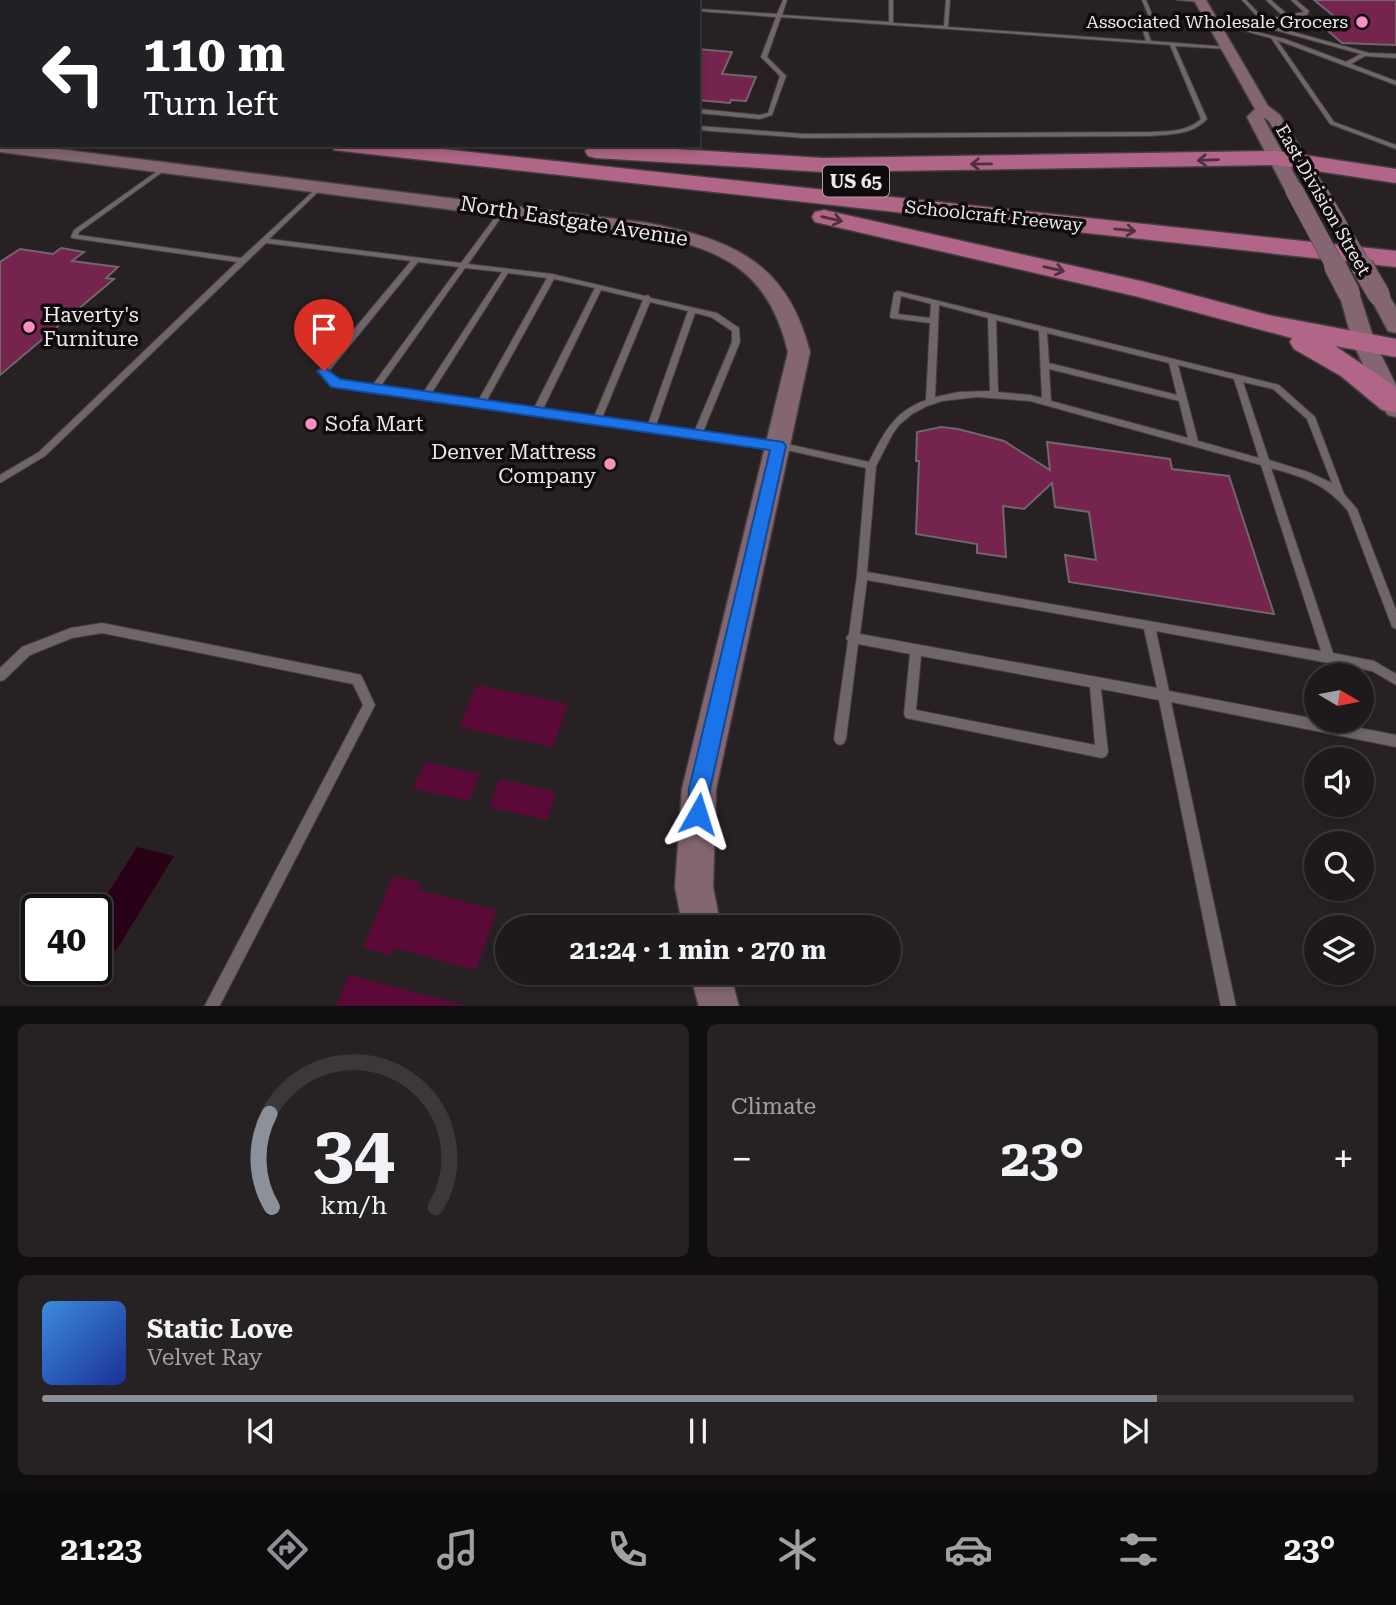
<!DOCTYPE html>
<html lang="en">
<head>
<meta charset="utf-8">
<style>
	body { margin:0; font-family:"Roboto Serif",serif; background:#262224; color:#f1f3f6; height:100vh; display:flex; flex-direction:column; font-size:26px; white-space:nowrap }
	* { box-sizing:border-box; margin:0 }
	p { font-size:23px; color:#a1a0a3 }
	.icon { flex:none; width:38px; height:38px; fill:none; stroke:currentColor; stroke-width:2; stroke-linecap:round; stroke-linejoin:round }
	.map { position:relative; height:1006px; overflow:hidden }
	.side { display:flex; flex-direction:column; gap:18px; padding:18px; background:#100e0f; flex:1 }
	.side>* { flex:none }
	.guide { position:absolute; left:0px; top:0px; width:700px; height:147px; box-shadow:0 4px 10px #0003,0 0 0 2px #3c383a; background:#202124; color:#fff; overflow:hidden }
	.needle { width:46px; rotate:100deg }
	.buttons { position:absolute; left:1304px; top:663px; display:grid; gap:14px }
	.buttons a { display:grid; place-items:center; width:70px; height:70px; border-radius:50%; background:#1e191b; box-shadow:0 4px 10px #0003,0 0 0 2px #3c383a; font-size:35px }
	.speed { position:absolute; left:21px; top:894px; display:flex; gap:14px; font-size:35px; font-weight:700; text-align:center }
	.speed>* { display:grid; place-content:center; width:91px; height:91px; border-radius:50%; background:#1e191b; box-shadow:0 4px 10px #0003,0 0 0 2px #3c383a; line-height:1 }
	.speed .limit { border:4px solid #111; border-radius:10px; background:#fff; color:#111 }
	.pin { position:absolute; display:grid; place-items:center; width:60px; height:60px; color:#fff; margin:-72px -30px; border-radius:50% 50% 50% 0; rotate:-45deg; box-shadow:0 0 7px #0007 }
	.pin .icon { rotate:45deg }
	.me { position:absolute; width:77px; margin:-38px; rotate:6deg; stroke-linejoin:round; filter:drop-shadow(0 0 5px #0008) }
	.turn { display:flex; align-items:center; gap:24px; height:147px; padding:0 28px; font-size:32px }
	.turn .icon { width:91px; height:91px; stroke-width:2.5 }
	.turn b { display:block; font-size:49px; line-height:60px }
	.big { font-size:52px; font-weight:700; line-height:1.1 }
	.side .tile { flex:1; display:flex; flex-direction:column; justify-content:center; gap:10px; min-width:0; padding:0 24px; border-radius:10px; background:#262224 }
	.side .dial { align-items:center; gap:0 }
	.dial svg { height:182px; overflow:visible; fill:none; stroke:#3c383a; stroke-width:7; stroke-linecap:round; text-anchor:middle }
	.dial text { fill:#f1f3f6; stroke:none }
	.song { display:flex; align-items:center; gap:21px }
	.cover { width:84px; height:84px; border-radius:10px; background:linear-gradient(135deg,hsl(210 70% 55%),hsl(230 70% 35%)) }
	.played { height:7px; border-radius:4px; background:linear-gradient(90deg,#8c9099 85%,#3c383a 85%) }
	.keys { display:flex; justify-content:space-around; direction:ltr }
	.heat { display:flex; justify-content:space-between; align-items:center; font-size:38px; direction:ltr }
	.side .tiles { flex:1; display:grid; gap:18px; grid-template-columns:1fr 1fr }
	.tile:last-child { grid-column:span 2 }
	.trip { position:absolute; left:495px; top:915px; width:406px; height:70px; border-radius:35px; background:#1e191b; box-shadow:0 4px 10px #0003,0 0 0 2px #3c383a; font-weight:700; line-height:70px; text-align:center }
	.menu { display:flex; height:112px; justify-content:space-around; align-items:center; background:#0c0a0b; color:#a1a0a3 }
	.menu .icon { width:49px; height:49px }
	.menu .current { color:#8c9099 }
	.menu b { font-size:32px; color:#f1f3f6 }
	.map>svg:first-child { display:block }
	.green { fill:#5b0a38 }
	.water { fill:#280116 }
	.building { fill:#75244e; stroke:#70676a; stroke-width:2 }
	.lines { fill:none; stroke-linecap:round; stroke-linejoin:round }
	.lane-casing { stroke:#463f42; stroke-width:2 }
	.secondary-casing { stroke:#463f42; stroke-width:3 }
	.highway-casing { stroke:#463f42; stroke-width:3 }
	.lane { fill:#6f6669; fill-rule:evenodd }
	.secondary { fill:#836672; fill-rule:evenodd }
	.highway { fill:#b16688; fill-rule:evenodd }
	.secondary-bridge-far1-casing { stroke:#463f42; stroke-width:19; stroke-linecap:butt }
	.secondary-bridge-casing { stroke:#463f42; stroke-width:24; stroke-linecap:butt }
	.secondary-bridge-far1 { stroke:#836672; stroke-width:18 }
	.secondary-bridge { stroke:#836672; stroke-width:22 }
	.oneway { stroke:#502f3e }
	.route { fill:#1a73e8; stroke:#114b97; stroke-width:2 }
	.poi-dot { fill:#fc8fc1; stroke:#0f0b0d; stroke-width:2.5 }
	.labels { text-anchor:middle; stroke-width:7; stroke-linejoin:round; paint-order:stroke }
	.far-poi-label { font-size:18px; fill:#ece7e9; stroke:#0f0b0d; text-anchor:end }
	.far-street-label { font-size:18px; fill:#ece7e9; stroke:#0f0b0d }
	.shield { fill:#0f0b0d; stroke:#aaa5a7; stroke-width:2 }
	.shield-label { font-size:19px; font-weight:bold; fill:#ece7e9 }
	.street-label { font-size:21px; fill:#ece7e9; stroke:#0f0b0d }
	.poi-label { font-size:21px; fill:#ece7e9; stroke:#0f0b0d; text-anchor:start }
</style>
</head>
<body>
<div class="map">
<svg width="1396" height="1007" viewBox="0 0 1396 1007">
	<rect width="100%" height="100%" fill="#282124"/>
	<path class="green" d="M477 685 568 704 553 747 459 727Z
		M425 762 480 774 469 801 413 788Z
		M500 779 556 792 547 820 489 807Z
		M393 876 421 883 418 890 497 910 476 970 395 948 391 955 363 948Z
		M349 975 467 1006H336Z"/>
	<path class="water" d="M137 847 174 856 116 951 96 945V910H59L68 897 100 906Z"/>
	<path class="building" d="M1314 0H1396V45L1342 43 1320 24H1330L1324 19 1334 20 1330 17H1335Z
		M698 49 732 52 722 74 756 77 746 101 731 100 730 103 698 100Z
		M61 248 84 252 72 261 118 267 106 278 114 279 0 375V262L20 249 53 254Z
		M941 427 958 429 1004 441 1050 470 1047 442 1170 459 1172 469 1229 476 1274 614 1069 582 1065 555 1096 560 1089 512 1055 507 1052 483 1024 509 1003 506 1006 557 977 553V544L916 534 919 461H916L917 432Z"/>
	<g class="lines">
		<defs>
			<path id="lane" d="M783 0H787L782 15 889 22V0H893V23L944 26 946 0H950L948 27 1146 41 1142 27 1149 17 1142 0H1146L1153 17 1146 27 1151 41 1228 47 1230 48 1228 49 1175 46 1207 119C1192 135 1171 134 1150 136L804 138 698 130V126L804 134 1150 132C1168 131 1187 132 1201 119L1170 45 781 17 767 57 786 76 772 115 760 119 698 113V109L760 115 768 113 780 76 761 57 776 17 698 11V9L777 14Z
				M1176 0H1202L1203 1 1201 2Z
				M1242 0H1246L1264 19 1283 16 1266 0H1271L1288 15 1304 12 1291 0H1296L1309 11 1307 15 1267 21 1269 24 1268 25 1369 53 1396 54V58L1365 56 1351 64 1396 81V85L1277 40 1334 122 1396 145V149L1330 124 1271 38 1211 22 1213 21 1285 39 1346 62 1361 54 1264 27 1265 25Z
				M166 165 169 167 168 168 79 232 78 235 241 258 320 185 323 187 322 188 269 239 461 263 502 208H506L507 209 468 264 552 274 645 296 648 295 651 298 717 313 739 328 740 342 703 432 778 442 869 462C883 434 894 411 926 400L930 323 891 318 890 316 894 293 898 291 1279 385 1315 417 1344 494 1357 509 1396 610V629L1392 627 1391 624 1348 511C1326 484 1304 477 1271 468L1333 653 1374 661 1396 674V685L1372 671 1156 631 1169 691 1316 719V721H1324L1396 735V747L1171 702 1236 1007H1221L1159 700 1101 689 1108 752 1106 756 1102 758 906 718 904 714 910 654 858 644 846 739 844 743 840 745 836 743 834 739 848 641 846 638 849 634 857 575 866 468 778 448 333 386 321 373 320 371 321 369 411 261 266 243 45 456 0 483V475L39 452 237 262 72 238 71 237 74 230ZM418 262 459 267 372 386 339 381 329 371ZM465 268 502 272 423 393 380 387ZM508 273 547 278 478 401 431 394ZM554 279 595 288 534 408 486 402ZM601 290 643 300 594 417 543 409ZM901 296 931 304 930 318 898 314ZM650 302 688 311 648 424 602 418ZM939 305 988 318 990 391 959 392 935 397ZM695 313 711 317 732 331V342L695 430 656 425ZM996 320 1039 331 1042 398 1030 395 998 392ZM1047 333 1169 363 1177 395 1049 363ZM1178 365 1234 379 1259 458 1198 441ZM1049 369 1179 401 1188 438 1051 401ZM1243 382 1273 389 1307 419 1332 483 1308 472 1269 460ZM977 397 1030 401 1261 465 1321 651 867 572 876 466 892 435 899 425 912 414 927 406 942 401ZM867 580 1144 629 1157 688 860 634ZM921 656 1090 687 1095 745 916 710Z
				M102 623 357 674 361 675 375 705 219 1007H204L363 705 353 684 102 633 72 638 30 655 4 680 0 681V668L22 647 71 628Z"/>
			<path id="secondary" d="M1194 0H1206L1268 106 1280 115 1329 194 1326 198H1314L1269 121 1263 117 1303 190 1294 195 1285 190 1247 117 1255 109Z
				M0 142 2 145H26L648 223C733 240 787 262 810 352L716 789 713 887 721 928H683L675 887 682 789 788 352C769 272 724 249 648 235L0 152Z
				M1349 287 1356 289 1359 293 1375 343 1396 385V417L1388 415 1384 409 1353 343 1339 293 1342 289Z
				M1379 289 1386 291 1396 307V333L1388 331 1369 295 1372 291Z
				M690 973H730L739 1007H699Z"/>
			<path id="highway" d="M0 99H2V111H0Z
				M331 145H405L1396 251V267L342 151 334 150Z
				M609 145 823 158 1277 151 1396 169V183L1277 165 823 172 596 158 588 156 585 151 593 145Z
				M824 210 1145 282 1268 315 1396 339V357L1335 346 1396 387V412L1382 410 1341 376 1294 349 1290 342 1292 338 1139 297 815 222 812 217 815 212Z"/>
		</defs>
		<use href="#lane" class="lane-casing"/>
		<use href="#secondary" class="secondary-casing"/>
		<use href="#highway" class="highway-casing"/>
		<use href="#lane" class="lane"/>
		<use href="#secondary" class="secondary"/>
		<use href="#highway" class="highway"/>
		<defs>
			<path id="secondary-bridge-far1" d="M1294 190 1336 268
				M1320 194 1363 268"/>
			<path id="secondary-bridge" d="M1335 266 1349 293
				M1362 266 1379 295"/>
		</defs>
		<use href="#secondary-bridge-far1" class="secondary-bridge-far1-casing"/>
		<use href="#secondary-bridge" class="secondary-bridge-casing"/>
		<use href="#secondary-bridge-far1" class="secondary-bridge-far1"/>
		<use href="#secondary-bridge" class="secondary-bridge"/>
	</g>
	<defs><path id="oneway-shaft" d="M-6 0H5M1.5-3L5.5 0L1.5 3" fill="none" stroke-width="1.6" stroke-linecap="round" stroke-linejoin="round" transform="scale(1.75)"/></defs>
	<g class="oneway">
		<use href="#oneway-shaft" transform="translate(1208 160) rotate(178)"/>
		<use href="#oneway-shaft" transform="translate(981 164) rotate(179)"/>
		<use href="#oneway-shaft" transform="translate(832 219) rotate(13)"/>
		<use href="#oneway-shaft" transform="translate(1125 230) rotate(6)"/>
		<use href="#oneway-shaft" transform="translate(1054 269) rotate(13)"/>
	</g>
	<path class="route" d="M324 367 340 379 783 442 786 446 710 789 709 814 706 821 698 824 691 821 688 814 689 789 770 450 336 388 331 387 317 371Z"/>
	<g class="poi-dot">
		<circle cx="1362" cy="22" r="7"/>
		<circle cx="29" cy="327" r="7"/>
		<circle cx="311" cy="424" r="7"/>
		<circle cx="610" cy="464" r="7"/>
	</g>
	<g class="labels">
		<g class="far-poi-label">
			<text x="1348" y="28">Associated Wholesale Grocers</text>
		</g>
		<g class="far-street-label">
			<text transform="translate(1323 200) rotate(60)" y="6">East Division Street</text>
			<text transform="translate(994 216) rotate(6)" y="6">Schoolcraft Freeway</text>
		</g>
		<rect class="shield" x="823" y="165.5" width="66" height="31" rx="5"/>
		<g class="shield-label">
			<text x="856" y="188">US 65</text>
		</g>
		<g class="street-label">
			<text transform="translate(574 221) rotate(9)" y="7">North Eastgate Avenue</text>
		</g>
		<g class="poi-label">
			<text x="43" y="322">Haverty's<tspan x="43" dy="24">Furniture</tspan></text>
			<text x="325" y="431">Sofa Mart</text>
			<text x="596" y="459" text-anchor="end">Denver Mattress<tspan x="596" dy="24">Company</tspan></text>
		</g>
	</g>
</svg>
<div class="buttons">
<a><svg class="needle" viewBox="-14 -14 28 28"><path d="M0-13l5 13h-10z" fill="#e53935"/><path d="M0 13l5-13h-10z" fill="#a1a0a3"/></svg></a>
<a><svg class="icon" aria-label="sound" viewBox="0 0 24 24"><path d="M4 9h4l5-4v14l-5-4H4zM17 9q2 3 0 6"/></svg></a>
<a><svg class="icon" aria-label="search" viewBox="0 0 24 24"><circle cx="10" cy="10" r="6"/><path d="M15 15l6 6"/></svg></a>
<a><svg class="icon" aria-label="layers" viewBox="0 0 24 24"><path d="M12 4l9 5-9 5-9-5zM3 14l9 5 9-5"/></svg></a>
</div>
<div class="speed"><div class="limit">40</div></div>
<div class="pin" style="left:324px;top:371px;background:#d93025"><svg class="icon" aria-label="arrive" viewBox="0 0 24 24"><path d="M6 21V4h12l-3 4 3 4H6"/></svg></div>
<svg class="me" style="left:698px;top:814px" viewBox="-20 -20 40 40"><path d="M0-17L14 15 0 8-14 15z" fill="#1a73e8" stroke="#fff" stroke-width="4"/></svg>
<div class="trip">21:24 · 1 min · 270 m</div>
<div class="guide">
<div class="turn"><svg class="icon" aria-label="left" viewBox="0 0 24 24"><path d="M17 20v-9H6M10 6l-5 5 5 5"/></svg><div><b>110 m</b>Turn left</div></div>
</div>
</div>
<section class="side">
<div class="tiles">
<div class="tile dial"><svg viewBox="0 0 100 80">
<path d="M14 69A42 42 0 1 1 86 69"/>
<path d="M14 69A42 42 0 0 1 13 28" stroke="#8c9099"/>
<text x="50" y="56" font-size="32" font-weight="700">34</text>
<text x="50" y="72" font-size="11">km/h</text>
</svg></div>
<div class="tile"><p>Climate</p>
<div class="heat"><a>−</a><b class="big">23°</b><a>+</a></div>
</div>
<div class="tile">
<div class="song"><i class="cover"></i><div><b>Static Love</b><p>Velvet Ray</p></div></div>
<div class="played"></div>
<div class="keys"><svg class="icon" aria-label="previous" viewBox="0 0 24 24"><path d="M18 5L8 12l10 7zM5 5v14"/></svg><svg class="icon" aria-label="pause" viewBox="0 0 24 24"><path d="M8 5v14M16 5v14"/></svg><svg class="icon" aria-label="next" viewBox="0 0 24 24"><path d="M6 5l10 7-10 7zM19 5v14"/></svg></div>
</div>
</div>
</section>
<nav class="menu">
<b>21:23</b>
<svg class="icon current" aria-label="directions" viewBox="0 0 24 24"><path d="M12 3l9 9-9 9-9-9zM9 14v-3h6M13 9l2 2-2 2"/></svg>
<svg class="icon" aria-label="music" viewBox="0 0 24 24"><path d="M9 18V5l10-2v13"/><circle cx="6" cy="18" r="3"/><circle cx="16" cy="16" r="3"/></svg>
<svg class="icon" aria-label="phone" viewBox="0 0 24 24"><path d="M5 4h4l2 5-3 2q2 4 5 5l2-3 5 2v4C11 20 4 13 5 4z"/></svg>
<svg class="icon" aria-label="climate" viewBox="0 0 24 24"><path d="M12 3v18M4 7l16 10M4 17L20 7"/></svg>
<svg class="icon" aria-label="car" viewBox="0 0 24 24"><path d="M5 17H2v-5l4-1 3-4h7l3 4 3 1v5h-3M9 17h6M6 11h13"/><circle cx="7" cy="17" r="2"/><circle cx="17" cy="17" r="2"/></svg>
<svg class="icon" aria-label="filters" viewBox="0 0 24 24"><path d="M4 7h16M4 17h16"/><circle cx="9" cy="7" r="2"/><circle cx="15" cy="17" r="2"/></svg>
<b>23°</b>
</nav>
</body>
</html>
